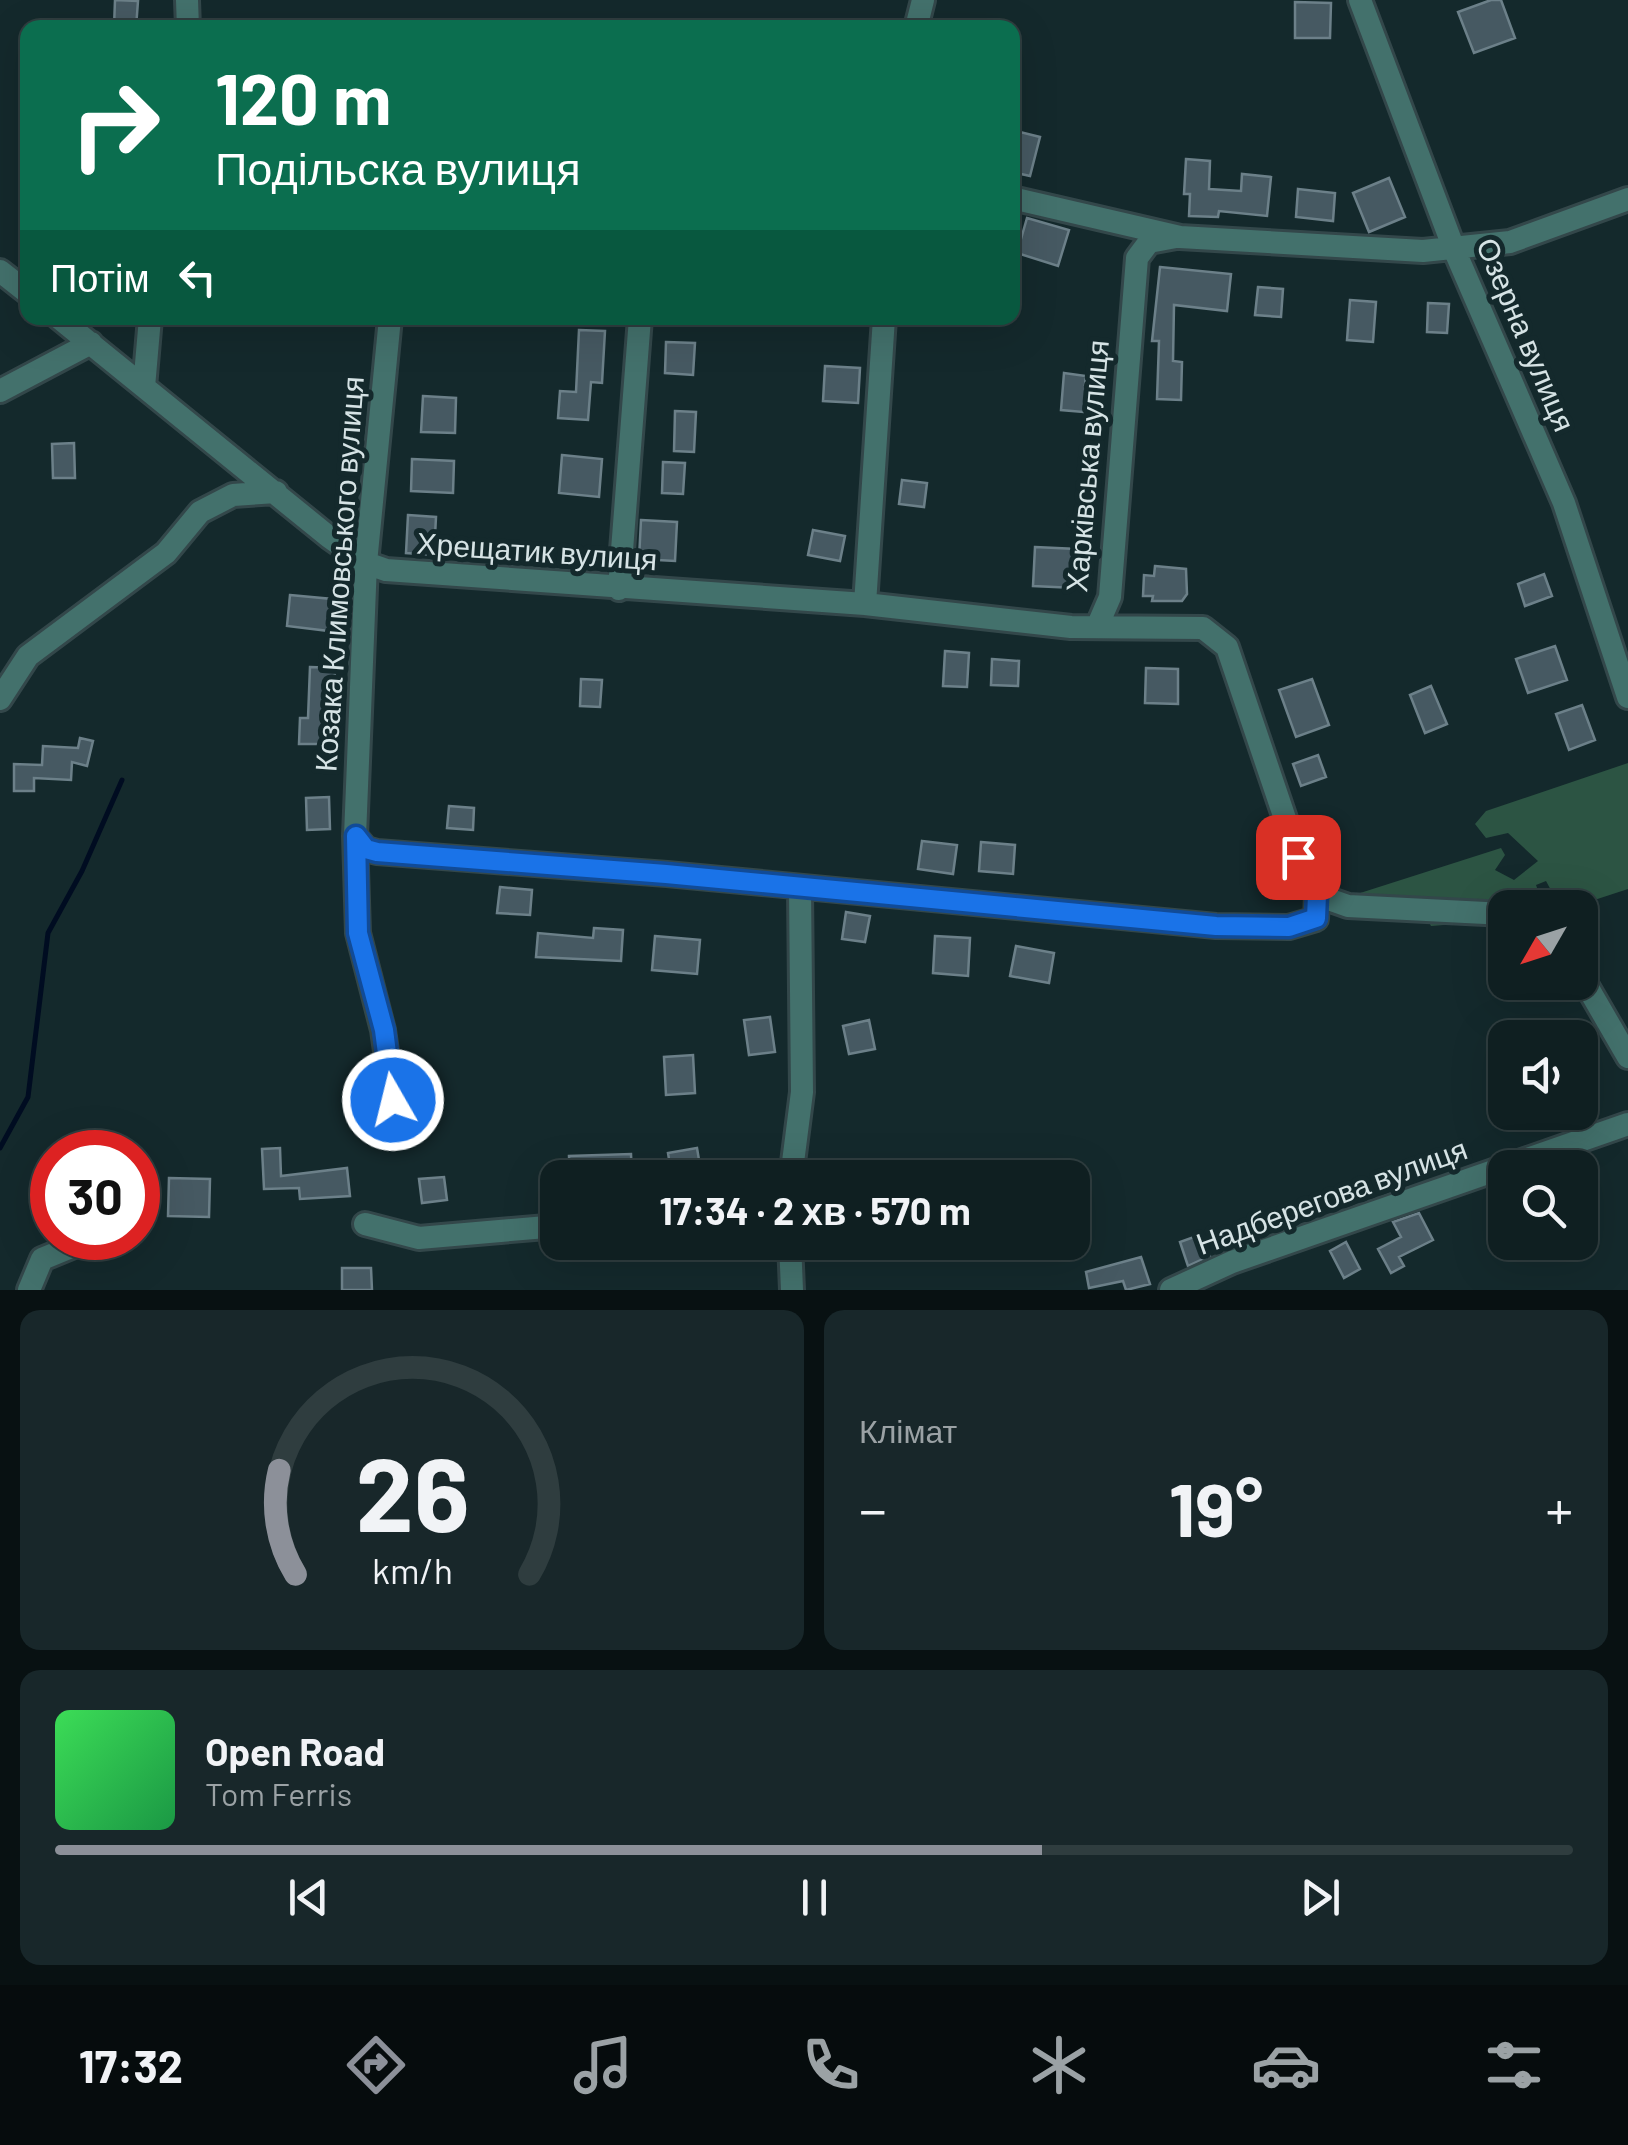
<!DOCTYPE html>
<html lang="uk">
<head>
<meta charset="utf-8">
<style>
	body { margin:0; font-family:Barlow,sans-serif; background:#18272a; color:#f1f3f6; height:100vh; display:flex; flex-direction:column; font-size:38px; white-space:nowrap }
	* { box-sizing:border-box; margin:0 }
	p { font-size:32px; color:#9ba2a5 }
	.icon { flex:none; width:55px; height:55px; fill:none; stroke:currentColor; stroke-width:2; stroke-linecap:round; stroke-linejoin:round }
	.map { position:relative; height:1290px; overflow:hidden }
	.sheet { display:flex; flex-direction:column; gap:20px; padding:20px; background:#081112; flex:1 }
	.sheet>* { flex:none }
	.hud { position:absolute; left:20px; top:20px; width:1000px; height:305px; border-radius:20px; box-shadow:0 10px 40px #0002,0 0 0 2px #2f3d3f; background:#0b6e4f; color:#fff; overflow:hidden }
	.needle { width:65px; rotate:231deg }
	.fabs { position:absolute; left:1488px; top:890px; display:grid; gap:20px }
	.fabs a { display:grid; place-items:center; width:110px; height:110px; border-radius:20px; background:#0f1f21; box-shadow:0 10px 40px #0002,0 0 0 2px #2f3d3f; font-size:50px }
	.speed { position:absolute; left:30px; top:1130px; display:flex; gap:20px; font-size:50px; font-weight:700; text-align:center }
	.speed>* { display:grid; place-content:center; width:130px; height:130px; border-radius:50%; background:#0f1f21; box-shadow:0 10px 40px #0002,0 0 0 2px #2f3d3f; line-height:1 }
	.speed .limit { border:15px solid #d22; background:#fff; color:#111 }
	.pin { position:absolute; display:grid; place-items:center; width:85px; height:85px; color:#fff; margin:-42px; border-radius:20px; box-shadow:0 5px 15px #0006 }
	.me { position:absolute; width:110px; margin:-55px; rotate:352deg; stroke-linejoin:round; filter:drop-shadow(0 0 8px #0008) }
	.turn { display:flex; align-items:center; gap:35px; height:210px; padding:0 30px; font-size:45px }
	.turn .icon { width:130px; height:130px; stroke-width:2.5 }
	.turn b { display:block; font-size:70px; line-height:85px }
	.then { display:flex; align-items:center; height:95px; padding:0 30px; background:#0003; gap:20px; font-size:38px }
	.big { font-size:75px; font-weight:700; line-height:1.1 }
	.sheet .tile { flex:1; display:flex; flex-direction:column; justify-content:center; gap:15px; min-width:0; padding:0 35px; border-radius:20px; background:#18272a }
	.sheet .dial { align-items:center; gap:0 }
	.dial svg { height:260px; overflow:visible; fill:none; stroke:#2f3d3f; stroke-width:7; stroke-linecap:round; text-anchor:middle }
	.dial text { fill:#f1f3f6; stroke:none }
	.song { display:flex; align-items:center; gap:30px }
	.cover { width:120px; height:120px; border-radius:15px; background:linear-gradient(135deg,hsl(130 70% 55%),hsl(140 70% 35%)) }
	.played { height:10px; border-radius:5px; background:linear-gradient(90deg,#8c9099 65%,#2f3d3f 65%) }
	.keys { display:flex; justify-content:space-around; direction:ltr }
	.heat { display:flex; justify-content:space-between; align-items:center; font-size:55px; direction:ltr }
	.sheet .tiles { flex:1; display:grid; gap:20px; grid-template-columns:1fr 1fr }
	.tile:last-child { grid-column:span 2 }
	.trip { position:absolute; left:540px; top:1160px; width:550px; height:100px; border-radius:20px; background:#0f1f21; box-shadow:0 10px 40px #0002,0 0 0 2px #2f3d3f; font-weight:700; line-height:100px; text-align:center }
	.tabs { display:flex; height:160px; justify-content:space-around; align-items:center; background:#060c0d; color:#9ba2a5 }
	.tabs .icon { width:70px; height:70px }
	.tabs .active { color:#8c9099 }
	.tabs b { font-size:45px; color:#f1f3f6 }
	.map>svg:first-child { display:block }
	.forest { fill:#2c5443 }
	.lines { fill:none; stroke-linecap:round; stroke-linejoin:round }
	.stream { stroke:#000c21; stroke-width:5 }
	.building { fill:#465962; stroke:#6c8089; stroke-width:2.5 }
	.minor-casing { stroke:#33474a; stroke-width:28 }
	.minor { stroke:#43716c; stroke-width:22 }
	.route-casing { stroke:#114b97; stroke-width:25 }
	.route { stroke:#1a73e8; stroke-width:18 }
	.labels { text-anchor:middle; stroke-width:10; stroke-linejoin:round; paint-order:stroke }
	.street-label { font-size:30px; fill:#d6e3e5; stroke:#14292c }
</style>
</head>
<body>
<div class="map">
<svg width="1628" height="1290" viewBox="0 0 1628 1290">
	<rect width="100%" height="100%" fill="#14292c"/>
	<path class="forest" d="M1628 763V889L1573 907H1560L1546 881 1536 885 1541 899 1534 907 1505 908V920L1431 926 1418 900 1352 915 1357 894 1501 848 1505 855 1495 870 1514 880 1538 861 1508 833 1486 838 1475 824 1486 811Z"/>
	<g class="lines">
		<path class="stream" d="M0 1148 28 1097 48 933 82 871 122 780"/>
	</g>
	<path class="building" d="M115 0 138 1 136 28 114 27Z
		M1491 0H1501L1515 38 1474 53 1458 12Z
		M1295 2 1331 3 1330 38H1295Z
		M1012 130 1040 137 1030 176 1012 172Z
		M1186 159 1210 161 1209 189 1241 191 1242 174 1271 177 1267 216 1219 211 1218 217 1189 216 1190 194H1184Z
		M1389 178 1405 217 1369 232 1353 193Z
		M1298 189 1335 193 1333 221 1296 217Z
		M1027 218 1069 230 1058 266 1017 253Z
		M1160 267 1231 274 1227 311 1174 305 1173 361 1182 362 1181 400 1157 399 1159 341H1152Z
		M1258 287 1283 289 1281 317 1255 315Z
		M1350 300 1376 302 1373 342 1347 340Z
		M1428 303 1449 304 1447 333 1427 332Z
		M579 330 605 331 602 383 591 382 588 420 558 418 560 391 576 392Z
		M666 342 695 343 693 375 665 373Z
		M825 366 860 368 858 403 823 401Z
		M1064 373 1086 376 1085 385 1091 386 1083 412 1061 410Z
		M423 396 456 398 455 433 421 432Z
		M675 411 696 412 694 452 674 451Z
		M74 443 75 478H53L52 444Z
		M562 455 602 459 599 497 559 493Z
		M412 459 454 461 453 493 411 491Z
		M663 462 685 463 683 494 662 493Z
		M902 480 927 483 924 507 899 504Z
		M408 515 436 517 434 555 406 553Z
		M641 520 677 522 675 561 639 559Z
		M813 530 845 536 840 561 808 555Z
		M1035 547 1077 549 1075 588 1033 586Z
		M1155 566 1186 569 1187 594 1182 601H1152L1153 596H1143L1144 575 1154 576Z
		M1544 574 1552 596 1525 606 1518 584Z
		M290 595 332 599 329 631 287 626Z
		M1555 646 1567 680 1528 693 1516 659Z
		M945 651 969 653 967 687 943 686Z
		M992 659 1019 661 1018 686 991 685Z
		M310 667 335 668 334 701 323 700V744H299L300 718H308Z
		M1146 668 1178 669V704L1145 703Z
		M581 679 602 680 600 707 580 706Z
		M1312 679 1329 725 1296 737 1279 690Z
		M1431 686 1447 724 1425 733 1410 695Z
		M1582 705 1595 740 1569 750 1556 714Z
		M80 738 93 741 87 766 72 762 71 780 34 778V791H14V764L42 765 43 746 78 748Z
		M1318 755 1326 777 1301 786 1293 764Z
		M329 797 330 829 307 830 306 798Z
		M449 806 474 808 473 830 447 828Z
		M922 841 957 845 953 874 918 869Z
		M981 842 1015 845 1013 874 979 871Z
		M500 887 532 890 530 915 497 913Z
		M846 912 870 916 865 942 842 939Z
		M594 928 623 930 621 961 536 957 538 933 593 938Z
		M655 936 700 940 697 974 652 970Z
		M935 936 970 938 968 976 933 973Z
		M1016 946 1054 953 1049 983 1010 976Z
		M770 1017 775 1052 749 1055 744 1020Z
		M869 1020 875 1049 849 1054 843 1026Z
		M693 1055 695 1093 666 1095 664 1057Z
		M280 1148 281 1176 347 1168 350 1196 300 1199 299 1188 264 1189 262 1149Z
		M697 1148 702 1178H672L668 1153Z
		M631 1154 632 1178H570L569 1156Z
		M444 1177 447 1200 422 1203 419 1179Z
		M169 1178 210 1179 209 1217 168 1216Z
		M1419 1213 1433 1240 1399 1257 1404 1266 1391 1273 1378 1249 1401 1237 1393 1222Z
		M1202 1234 1210 1256 1188 1266 1180 1242Z
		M1346 1242 1360 1269 1344 1278 1330 1251Z
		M1141 1257 1150 1284 1126 1290 1123 1281 1089 1288 1086 1272Z
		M342 1268H371L372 1290H342Z"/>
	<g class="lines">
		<defs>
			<path id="minor" d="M187 0 188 28
				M1360 0 1454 249 1564 503 1628 697
				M916 28 923 0
				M1012 198 1180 237 1423 251 1510 242 1628 199
				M0 271 28 293
				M59 318 329 537 366 563 386 570 865 604 1071 627 1203 628 1227 647 1298 857 1317 895 1316 919 1289 927 1216 926 667 874 377 852 366 849 355 836
				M390 318 366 563 355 836 358 933 383 1030 398 1135
				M144 387 150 318
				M0 391 91 343
				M619 589 640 318
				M865 604 884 318
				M1097 627 1110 597 1137 258 1149 242 1176 237
				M0 699 28 656 166 553 200 512 233 495 276 492
				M1317 895 1348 906 1505 914
				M1580 974 1628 1057
				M791 1178 802 1092 800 889
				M365 1224 419 1238 558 1226
				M790 1242 792 1290
				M29 1290 42 1259 93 1238
				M1171 1290 1232 1262 1628 1124"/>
		</defs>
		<use href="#minor" class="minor-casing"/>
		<use href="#minor" class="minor"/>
	</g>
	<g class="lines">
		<defs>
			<path id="route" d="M393 1100 384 1030 358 933 356 836 366 849 377 852 666 874 1216 926 1289 927 1316 918 1317 895 1298 857"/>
		</defs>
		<use href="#route" class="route-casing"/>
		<use href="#route" class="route"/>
	</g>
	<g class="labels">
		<g class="street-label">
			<text transform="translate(1525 335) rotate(67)" y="10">Озерна вулиця</text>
			<text transform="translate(1088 466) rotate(-85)" y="10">Харківська вулиця</text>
			<text transform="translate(537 552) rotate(4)" y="10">Хрещатик вулиця</text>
			<text transform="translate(340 574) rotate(-86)" y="10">Козака Климовського вулиця</text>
			<text transform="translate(1332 1197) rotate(-20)" y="10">Надберегова вулиця</text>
		</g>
	</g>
</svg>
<div class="fabs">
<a><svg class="needle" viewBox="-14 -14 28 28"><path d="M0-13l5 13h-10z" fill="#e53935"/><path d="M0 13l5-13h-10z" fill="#9ba2a5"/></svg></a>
<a><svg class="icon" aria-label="sound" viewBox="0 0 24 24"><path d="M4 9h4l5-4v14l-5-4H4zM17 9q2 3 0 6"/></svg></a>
<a><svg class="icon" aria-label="search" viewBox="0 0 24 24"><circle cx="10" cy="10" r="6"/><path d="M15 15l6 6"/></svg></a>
</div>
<div class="speed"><div class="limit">30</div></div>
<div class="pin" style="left:1298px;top:857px;background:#d93025"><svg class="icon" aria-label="arrive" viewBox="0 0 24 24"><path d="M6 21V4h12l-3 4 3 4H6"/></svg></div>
<svg class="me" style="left:393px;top:1100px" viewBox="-20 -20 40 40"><circle r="17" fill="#1a73e8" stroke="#fff" stroke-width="3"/><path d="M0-11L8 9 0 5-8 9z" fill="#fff"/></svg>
<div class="trip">17:34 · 2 хв · 570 m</div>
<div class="hud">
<div class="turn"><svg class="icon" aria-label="right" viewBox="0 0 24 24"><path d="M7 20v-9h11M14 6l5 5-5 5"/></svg><div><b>120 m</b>Подільска вулиця</div></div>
<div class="then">Потім<svg class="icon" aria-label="left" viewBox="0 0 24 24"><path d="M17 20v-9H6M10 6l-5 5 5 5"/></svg></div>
</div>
</div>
<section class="sheet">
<div class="tiles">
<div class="tile dial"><svg viewBox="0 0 100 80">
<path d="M14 69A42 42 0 1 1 86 69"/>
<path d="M14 69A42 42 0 0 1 9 37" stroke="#8c9099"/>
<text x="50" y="56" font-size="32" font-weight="700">26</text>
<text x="50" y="72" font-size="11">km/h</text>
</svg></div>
<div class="tile"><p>Клімат</p>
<div class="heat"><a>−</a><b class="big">19°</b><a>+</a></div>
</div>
<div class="tile">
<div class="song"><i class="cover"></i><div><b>Open Road</b><p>Tom Ferris</p></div></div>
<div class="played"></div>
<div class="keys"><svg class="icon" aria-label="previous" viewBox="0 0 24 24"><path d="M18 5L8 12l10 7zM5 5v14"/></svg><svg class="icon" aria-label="pause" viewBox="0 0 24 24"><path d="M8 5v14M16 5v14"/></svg><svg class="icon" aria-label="next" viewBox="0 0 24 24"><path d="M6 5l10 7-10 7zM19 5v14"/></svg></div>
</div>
</div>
</section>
<nav class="tabs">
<b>17:32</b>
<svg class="icon active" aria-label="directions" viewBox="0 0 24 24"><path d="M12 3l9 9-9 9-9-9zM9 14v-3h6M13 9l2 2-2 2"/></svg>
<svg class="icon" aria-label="music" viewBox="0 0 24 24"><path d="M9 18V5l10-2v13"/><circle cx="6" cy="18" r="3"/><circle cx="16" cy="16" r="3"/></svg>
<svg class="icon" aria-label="phone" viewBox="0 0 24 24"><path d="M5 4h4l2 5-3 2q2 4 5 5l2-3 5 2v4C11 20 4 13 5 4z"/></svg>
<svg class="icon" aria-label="climate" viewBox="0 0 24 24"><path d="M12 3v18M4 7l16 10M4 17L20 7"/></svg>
<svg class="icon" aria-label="car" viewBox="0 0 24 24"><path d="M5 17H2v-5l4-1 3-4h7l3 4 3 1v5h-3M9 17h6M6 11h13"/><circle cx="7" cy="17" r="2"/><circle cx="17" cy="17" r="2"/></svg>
<svg class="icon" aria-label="filters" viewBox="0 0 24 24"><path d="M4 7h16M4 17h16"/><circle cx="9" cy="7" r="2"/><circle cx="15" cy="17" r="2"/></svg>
</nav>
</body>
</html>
